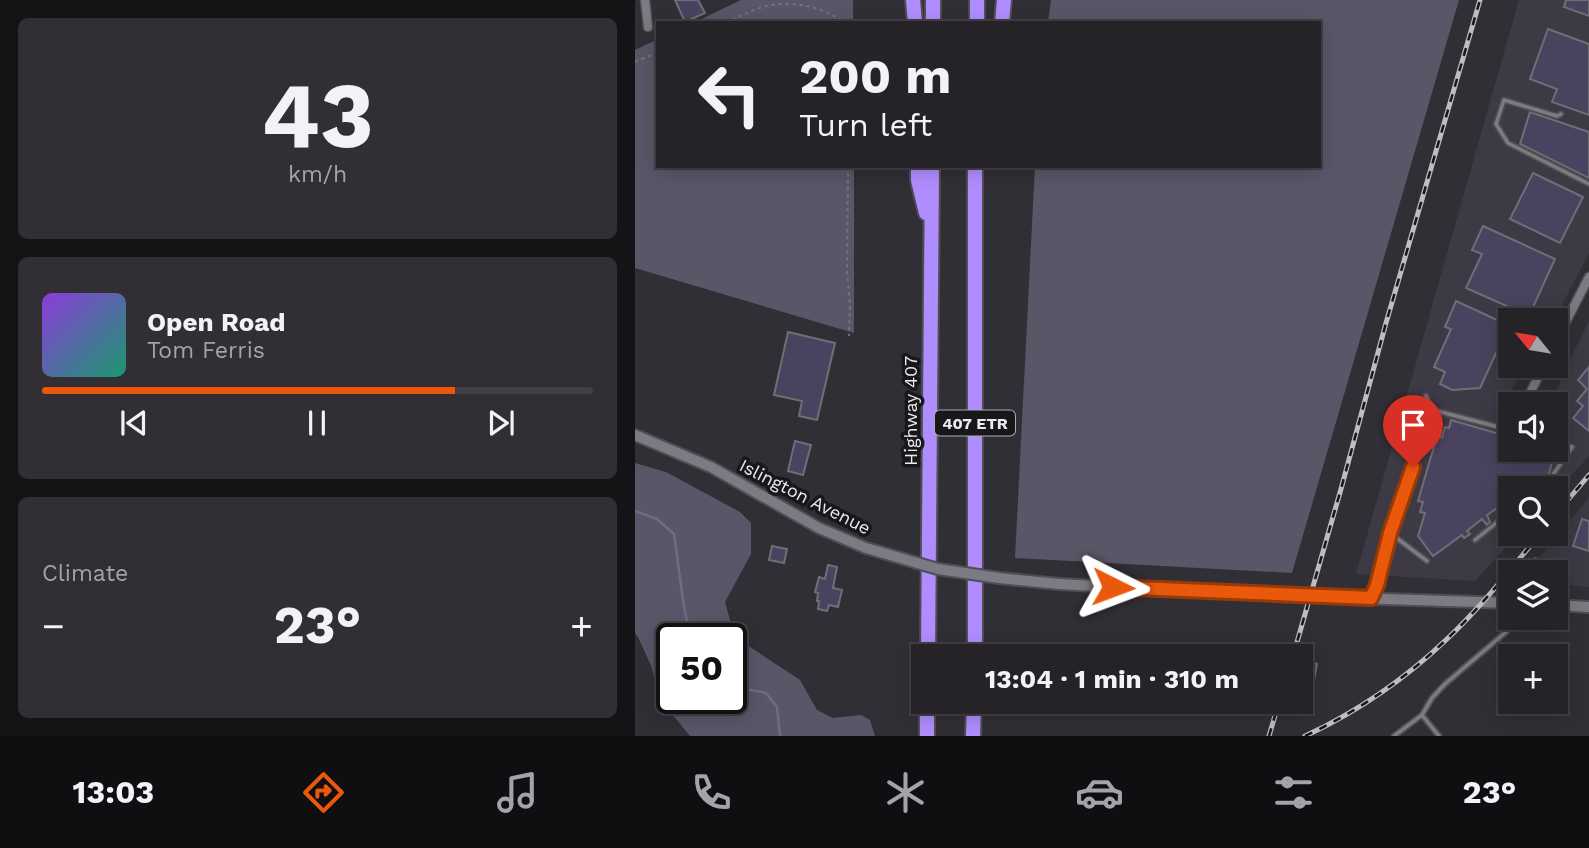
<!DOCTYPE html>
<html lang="en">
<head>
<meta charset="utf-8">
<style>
	body { margin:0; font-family:"Work Sans",sans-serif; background:#312f34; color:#f1f3f6; height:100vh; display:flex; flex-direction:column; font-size:26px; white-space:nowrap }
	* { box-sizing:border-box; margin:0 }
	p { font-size:23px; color:#a3a4a8 }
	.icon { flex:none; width:38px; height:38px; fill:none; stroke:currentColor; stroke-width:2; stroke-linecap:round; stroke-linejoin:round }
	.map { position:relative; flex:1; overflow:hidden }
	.side { display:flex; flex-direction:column; gap:18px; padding:18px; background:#141316; width:635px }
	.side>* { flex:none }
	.banner { position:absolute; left:21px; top:21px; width:665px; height:147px; border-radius:0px; box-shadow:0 4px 18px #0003,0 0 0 2px #424045; background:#252328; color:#f1f3f6; overflow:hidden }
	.needle { width:46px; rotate:300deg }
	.controls { position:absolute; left:863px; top:308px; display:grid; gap:14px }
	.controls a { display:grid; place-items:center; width:70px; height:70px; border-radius:0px; background:#252328; box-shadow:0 4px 18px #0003,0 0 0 2px #424045; font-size:35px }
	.speed { position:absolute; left:21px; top:623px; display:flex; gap:14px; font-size:35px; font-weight:700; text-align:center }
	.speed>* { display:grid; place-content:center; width:91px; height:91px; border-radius:50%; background:#252328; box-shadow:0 4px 18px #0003,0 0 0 2px #424045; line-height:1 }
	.speed .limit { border:4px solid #111; border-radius:10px; background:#fff; color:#111 }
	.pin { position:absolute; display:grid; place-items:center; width:60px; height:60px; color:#fff; margin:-72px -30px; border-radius:50% 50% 50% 0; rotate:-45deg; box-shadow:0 0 7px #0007 }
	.pin .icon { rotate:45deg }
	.me { position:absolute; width:77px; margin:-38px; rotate:93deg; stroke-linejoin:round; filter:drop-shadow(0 0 5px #0008) }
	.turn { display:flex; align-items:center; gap:24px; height:147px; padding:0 28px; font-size:32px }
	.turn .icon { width:91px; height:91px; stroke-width:2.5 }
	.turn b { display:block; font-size:49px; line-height:60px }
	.big { font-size:52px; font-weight:700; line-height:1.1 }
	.side .card { flex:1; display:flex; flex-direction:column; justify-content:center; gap:10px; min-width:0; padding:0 24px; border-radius:10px; background:#312f34 }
	.side .dial { align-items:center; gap:0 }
	.dial b { font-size:91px; line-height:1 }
	.song { display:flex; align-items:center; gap:21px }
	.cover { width:84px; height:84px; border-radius:10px; background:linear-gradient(135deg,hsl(270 70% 55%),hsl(160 70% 35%)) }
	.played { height:7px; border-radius:4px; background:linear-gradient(90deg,#ea580c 75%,#424045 75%) }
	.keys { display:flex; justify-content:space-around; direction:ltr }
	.heat { display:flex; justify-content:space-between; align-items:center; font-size:38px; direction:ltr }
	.trip { position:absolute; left:276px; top:644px; width:402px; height:70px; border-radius:0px; background:#252328; box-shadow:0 4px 18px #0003,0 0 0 2px #424045; font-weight:700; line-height:70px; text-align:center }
	.menu { display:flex; height:112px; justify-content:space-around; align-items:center; background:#0f0e10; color:#a3a4a8 }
	.menu .icon { width:49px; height:49px }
	.menu .on { color:#ea580c }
	.menu b { font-size:32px; color:#f1f3f6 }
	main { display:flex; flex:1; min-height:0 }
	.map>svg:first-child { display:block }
	.built { fill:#3d3a45 }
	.green { fill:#5a5668; fill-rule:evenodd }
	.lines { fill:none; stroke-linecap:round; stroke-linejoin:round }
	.stream { stroke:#716988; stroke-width:2.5 }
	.building { fill:#4a4360; stroke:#706e75; stroke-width:2 }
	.service-casing { stroke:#504e53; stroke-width:7 }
	.minor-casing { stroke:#504e53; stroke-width:11 }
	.secondary-casing { stroke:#504e53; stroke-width:14 }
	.motorway-casing { stroke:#504e53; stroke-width:18 }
	.path { stroke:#747278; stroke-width:2; stroke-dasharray:3.5 3.5; stroke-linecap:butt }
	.service { stroke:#7c7a82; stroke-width:3.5 }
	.minor { stroke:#7c7a82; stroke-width:8 }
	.secondary { stroke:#7c7a82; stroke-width:10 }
	.motorway { stroke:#b08dfe; stroke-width:14 }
	.rail-casing { stroke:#bebdc2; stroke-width:5 }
	.rail { stroke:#18181b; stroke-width:2.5; stroke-dasharray:8; stroke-linecap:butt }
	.secondary-bridge-casing { stroke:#504e53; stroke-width:14; stroke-linecap:butt }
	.secondary-bridge { stroke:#7c7a82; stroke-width:10 }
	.route-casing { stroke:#983908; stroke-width:18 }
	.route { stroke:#ea580c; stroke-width:12 }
	.labels { text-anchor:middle; stroke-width:7; stroke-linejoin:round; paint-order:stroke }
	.shield { fill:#18181b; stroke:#acabaf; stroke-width:2 }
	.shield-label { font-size:16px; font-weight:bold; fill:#ebeaee }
	.street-label { font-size:18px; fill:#ebeaee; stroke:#18181b }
</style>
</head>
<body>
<main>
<section class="side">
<div class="card dial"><b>43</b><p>km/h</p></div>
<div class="card">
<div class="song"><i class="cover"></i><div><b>Open Road</b><p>Tom Ferris</p></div></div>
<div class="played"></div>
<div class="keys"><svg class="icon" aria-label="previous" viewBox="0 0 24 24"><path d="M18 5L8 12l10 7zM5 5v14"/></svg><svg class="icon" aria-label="pause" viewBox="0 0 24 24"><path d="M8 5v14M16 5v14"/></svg><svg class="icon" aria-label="next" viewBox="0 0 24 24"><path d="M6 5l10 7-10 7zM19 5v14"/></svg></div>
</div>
<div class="card"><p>Climate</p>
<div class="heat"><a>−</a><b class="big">23°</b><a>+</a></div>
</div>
</section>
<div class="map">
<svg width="954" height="736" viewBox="0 0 954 736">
	<rect width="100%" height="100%" fill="#312f36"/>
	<path class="built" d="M884 0H954V253L919 320H875V366H896L877 387 879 404H875V450H920V404H917L927 376 954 321V456L921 492 920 488H875V534H883L840 581 721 574Z
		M954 498V587L921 584 920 572H892Z"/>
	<path class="green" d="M106 0H218V23H58Z
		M416 0H824L657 573 380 558 400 166H684V23H413Z
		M23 39V166H219V333L0 268V50Z
		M0 463 31 472 105 512 116 523V554L90 602 98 631 106 641 165 680 182 710 198 718 226 715 235 720 240 736H55L32 708 21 687 17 668 4 639 0 633ZM37 639H96V698H37Z"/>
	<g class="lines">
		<path class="stream" d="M0 511 22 519 39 534 49 607 56 639
			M96 686 131 693 142 707 145 736"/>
	</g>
	<path class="building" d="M40 0H63L70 13 50 22Z
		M931 0H954V16L929 7Z
		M913 29 954 44V115L917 102 922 89 895 79Z
		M895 112 954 132V178L885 144Z
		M898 173 948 197 925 243 875 219Z
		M848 226 920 259 894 316 831 288 847 254 837 250Z
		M821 301 875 326V350L865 355 861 353 845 388 817 390 805 384 810 372 799 367 816 329 810 327Z
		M153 332 200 343 182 420 164 416 167 401 139 395Z
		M954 367V431L938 418 948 406 942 401 952 389 943 380Z
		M816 420 875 437V450H917L914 459 918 460 914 473 909 478 907 475 889 488H875V499L852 515 855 522 852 525 847 519 832 531 835 534 829 538 827 535 798 556 783 536 790 513 785 512 788 502 783 501 802 436 807 438 810 427 814 428Z
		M160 441 176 445 168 475 153 471Z
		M947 519 954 521V551L938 546Z
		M137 546 152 549 149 563 134 560Z
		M900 558 906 560 902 572H895Z
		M193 565 202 567 198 588 207 590 203 607 194 605 192 611 183 609 184 601H182L183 593 180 592 184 577 190 579Z
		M674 662 682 664 679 680 671 678Z"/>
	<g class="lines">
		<defs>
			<path id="service" d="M926 114 922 116 869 100 861 124 873 143 954 184
				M798 410 875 430
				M904 488 915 479 937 447 920 442
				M755 533 792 561
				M840 540 875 512
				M737 596 742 585 755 533 798 410 791 396
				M787 715 804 736
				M759 736 787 715 797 698 810 684 871 632 881 618"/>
			<path id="minor" d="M10 0 13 27
				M920 343 954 277
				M896 391 909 366"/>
			<path id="secondary" d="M0 435 76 467 184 528 231 548
				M424 584 654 596 875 603
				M920 605 954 607"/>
			<path id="motorway" d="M278 0 280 23
				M298 23V0
				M342 23V0
				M367 23 369 0
				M283 166V180L291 213
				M340 166V656
				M293 656 297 166
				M292 736V702
				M338 736 339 702"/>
		</defs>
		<use href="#service" class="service-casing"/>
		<use href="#minor" class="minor-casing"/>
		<use href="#secondary" class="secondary-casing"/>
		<use href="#motorway" class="motorway-casing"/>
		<path class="path" d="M91 23C104 17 118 9 132 6 158 0 189 7 210 23
			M0 62 23 52
			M213 166 212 272 215 304 214 336"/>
		<use href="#service" class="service"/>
		<use href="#minor" class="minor"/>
		<use href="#secondary" class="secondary"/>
		<use href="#motorway" class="motorway"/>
		<defs>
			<path id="rail" d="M920 515 954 475
				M658 656 706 489 751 323 845 0
				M634 736 644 702
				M670 736C722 712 770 679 812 639 846 607 875 570 905 534"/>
		</defs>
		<use href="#rail" class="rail-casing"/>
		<use href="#rail" class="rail"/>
		<defs>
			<path id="secondary-bridge" d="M231 548 303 569 364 578 424 584"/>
		</defs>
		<use href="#secondary-bridge" class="secondary-bridge-casing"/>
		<use href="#secondary-bridge" class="secondary-bridge"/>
	</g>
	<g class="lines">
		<defs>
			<path id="route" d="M478 587 736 598 742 585 755 533 778 467"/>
		</defs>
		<use href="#route" class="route-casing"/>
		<use href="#route" class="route"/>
	</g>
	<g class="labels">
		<rect class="shield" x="300" y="410.5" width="80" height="25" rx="5"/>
		<g class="shield-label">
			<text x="340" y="429">407 ETR</text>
		</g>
		<g class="street-label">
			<text transform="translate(276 411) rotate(-90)" y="6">Highway 407</text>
			<text transform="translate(170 497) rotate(27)" y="6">Islington Avenue</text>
		</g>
	</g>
</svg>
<div class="controls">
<a><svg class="needle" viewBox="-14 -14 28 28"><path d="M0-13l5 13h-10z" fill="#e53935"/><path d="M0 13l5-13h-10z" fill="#a3a4a8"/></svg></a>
<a><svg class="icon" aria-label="sound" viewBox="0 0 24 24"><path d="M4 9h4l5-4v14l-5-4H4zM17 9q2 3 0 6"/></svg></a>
<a><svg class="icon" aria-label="search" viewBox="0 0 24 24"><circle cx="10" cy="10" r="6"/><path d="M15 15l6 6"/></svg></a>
<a><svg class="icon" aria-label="layers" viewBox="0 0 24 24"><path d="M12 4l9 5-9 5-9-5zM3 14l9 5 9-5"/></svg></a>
<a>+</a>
</div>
<div class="speed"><div class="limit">50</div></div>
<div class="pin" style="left:778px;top:467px;background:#d93025"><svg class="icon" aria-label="arrive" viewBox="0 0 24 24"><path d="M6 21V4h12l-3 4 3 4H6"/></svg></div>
<svg class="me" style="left:478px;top:587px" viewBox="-20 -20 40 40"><path d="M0-17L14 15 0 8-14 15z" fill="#ea580c" stroke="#fff" stroke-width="4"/></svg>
<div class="trip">13:04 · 1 min · 310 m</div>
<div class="banner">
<div class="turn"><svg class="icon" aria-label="left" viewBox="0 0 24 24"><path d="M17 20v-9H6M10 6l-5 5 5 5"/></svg><div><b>200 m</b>Turn left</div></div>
</div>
</div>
</main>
<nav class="menu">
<b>13:03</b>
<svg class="icon on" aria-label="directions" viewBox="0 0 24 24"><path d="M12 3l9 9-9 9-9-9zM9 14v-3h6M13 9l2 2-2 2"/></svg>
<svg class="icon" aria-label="music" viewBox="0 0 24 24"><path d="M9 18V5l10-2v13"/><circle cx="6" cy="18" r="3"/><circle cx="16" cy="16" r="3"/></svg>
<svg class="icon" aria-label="phone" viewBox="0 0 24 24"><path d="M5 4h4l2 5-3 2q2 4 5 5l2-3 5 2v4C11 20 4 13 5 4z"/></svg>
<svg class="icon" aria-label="climate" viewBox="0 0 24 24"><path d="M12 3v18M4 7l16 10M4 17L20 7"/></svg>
<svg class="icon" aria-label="car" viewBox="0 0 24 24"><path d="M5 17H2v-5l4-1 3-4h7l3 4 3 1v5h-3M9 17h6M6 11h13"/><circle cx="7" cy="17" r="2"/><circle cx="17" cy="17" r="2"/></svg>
<svg class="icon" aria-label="filters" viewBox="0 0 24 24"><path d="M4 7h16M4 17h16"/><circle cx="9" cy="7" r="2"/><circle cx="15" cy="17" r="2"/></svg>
<b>23°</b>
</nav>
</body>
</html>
